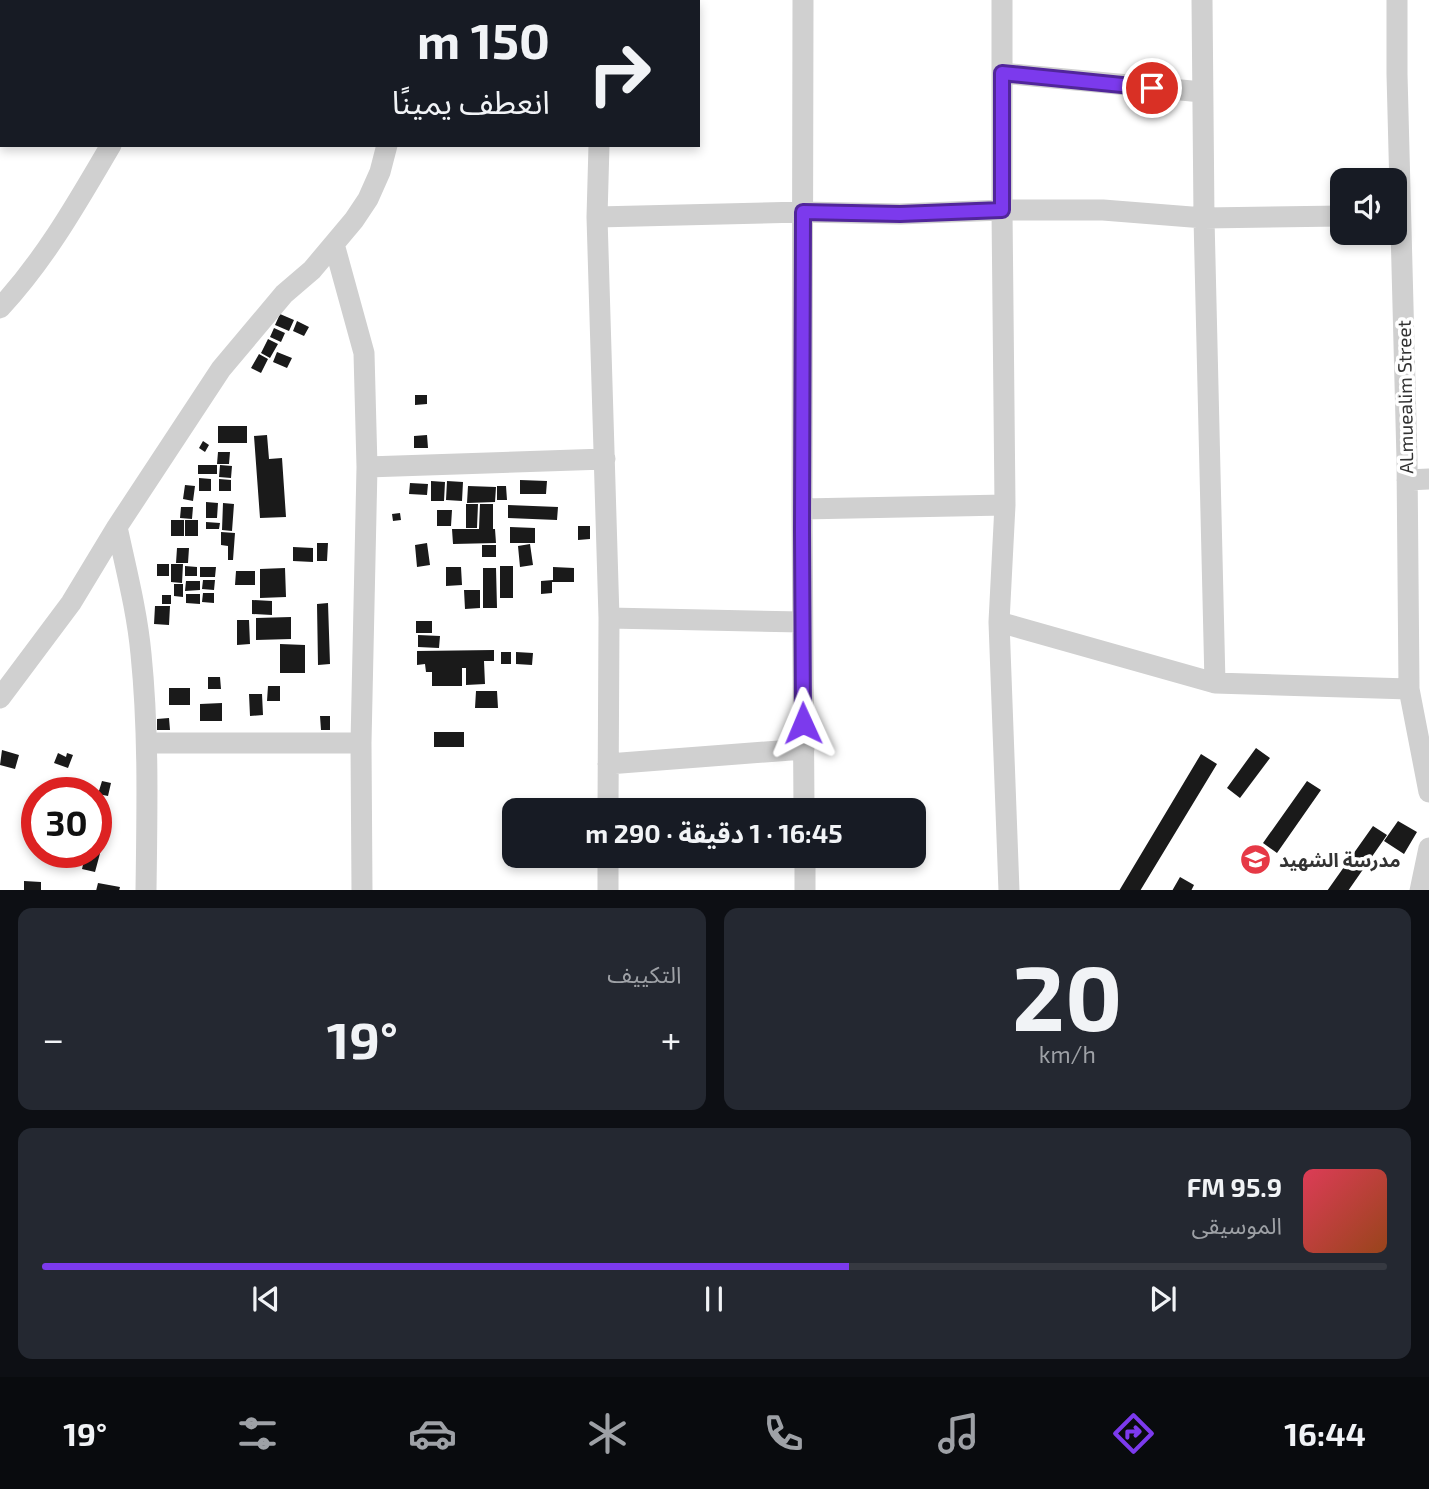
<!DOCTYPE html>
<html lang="ar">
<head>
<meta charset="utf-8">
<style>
	body { margin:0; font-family:"Exo 2","Noto Sans Arabic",sans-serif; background:#242831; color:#f1f3f6; direction:rtl; height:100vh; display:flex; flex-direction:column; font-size:26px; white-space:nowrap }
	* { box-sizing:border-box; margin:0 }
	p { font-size:23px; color:#9ea1a6 }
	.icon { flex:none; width:38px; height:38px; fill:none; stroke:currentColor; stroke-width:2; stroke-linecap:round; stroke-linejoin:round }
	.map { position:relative; height:890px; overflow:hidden; direction:ltr }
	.side { display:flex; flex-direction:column; gap:18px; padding:18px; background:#0d0f14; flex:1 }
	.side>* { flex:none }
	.hud { position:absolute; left:0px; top:0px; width:700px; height:147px; box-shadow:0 4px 10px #0003; direction:rtl; background:#171b24; color:#f1f3f6; overflow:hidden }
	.buttons { position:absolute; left:1330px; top:168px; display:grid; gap:14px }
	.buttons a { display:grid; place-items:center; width:77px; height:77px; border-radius:14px; background:#171b24; box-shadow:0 4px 10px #0003; font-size:35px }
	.speed { position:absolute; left:21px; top:777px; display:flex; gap:14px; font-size:35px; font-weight:700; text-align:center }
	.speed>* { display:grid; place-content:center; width:91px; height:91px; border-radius:50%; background:#171b24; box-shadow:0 4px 10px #0003; line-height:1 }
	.speed .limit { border:10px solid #d22; background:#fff; color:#111 }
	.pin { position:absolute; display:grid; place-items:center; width:60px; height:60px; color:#fff; margin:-30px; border:4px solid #fff; border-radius:50%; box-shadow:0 2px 7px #0007 }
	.me { position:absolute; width:77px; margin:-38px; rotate:359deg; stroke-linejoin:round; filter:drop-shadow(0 0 5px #0008) }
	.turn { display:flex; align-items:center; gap:24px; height:147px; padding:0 35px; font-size:32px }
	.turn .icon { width:91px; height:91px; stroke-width:2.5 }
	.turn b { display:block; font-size:49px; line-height:60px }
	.big { font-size:52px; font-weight:700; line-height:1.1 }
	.side .widget { flex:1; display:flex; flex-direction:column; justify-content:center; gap:10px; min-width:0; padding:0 24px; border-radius:14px; background:#242831 }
	.side .dial { align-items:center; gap:0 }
	.dial b { font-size:91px; line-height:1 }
	.song { display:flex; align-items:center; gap:21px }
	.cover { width:84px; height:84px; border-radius:10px; background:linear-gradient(135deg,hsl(350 70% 55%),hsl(20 70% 35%)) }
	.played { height:7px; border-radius:4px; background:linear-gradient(90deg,#7c3aed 60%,#363941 60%) }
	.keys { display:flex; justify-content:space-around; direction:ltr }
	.heat { display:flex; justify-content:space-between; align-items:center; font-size:38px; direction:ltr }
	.side .tiles { flex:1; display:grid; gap:18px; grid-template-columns:1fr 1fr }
	.widget:last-child { grid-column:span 2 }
	.trip { position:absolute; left:502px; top:798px; width:424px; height:70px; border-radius:14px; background:#171b24; box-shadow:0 4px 10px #0003; font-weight:700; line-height:70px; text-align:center; direction:rtl }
	.tabs { display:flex; height:112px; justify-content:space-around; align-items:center; background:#090b0e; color:#9ea1a6 }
	.tabs .icon { width:49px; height:49px }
	.tabs .on { color:#7c3aed }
	.tabs b { font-size:32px; color:#f1f3f6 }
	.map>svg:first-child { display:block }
	.building { fill:#1a1a1a }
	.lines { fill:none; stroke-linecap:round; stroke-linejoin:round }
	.minor { stroke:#d0d0d0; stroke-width:21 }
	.route-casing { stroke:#51269a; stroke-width:18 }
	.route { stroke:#7c3aed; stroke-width:12 }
	.labels { text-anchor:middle; stroke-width:7; stroke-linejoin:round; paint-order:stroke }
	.street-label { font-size:19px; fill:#333; stroke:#fff }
	.poi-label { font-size:19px; font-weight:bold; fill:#333; stroke:#fff; text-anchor:start }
</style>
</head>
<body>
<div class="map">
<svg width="1429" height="891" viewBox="0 0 1429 891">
	<rect width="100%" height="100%" fill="#fff"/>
	<path class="building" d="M280 314 294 320 289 331 275 325Z
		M297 321 309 327 304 336 293 331Z
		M274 328 285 333 281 342 270 337Z
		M268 339 278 344 270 358 261 353Z
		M277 352 292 358 287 368 273 362Z
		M259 354 268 359 261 373 251 368Z
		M415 395H427V404L415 405Z
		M218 426H247V443H218Z
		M267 435 269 459 282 458 286 517 260 518 254 436Z
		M427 435 428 448H414V436Z
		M203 441 209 445 205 452 199 448Z
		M218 452H230L229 464H217Z
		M198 465H217V474H198Z
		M220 465 232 466 231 478 219 477Z
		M199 478 211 479V491H199Z
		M219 479 231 480V491H219Z
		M520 480 547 481 546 494H520Z
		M431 481 445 482 444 501H431Z
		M447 481 463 482 462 501 446 500Z
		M410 483 428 484 427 495 409 494Z
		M185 485 195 486 193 501 183 499Z
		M468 486 496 487 495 502 467 503Z
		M497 486H506L507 500H497Z
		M206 502 218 503 217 518H206Z
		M223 503 234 504 232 531 222 530Z
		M466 504H478L477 528H466Z
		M480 504H493V529H495L496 543 453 544 452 529H479Z
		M508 505 558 507 557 520 508 518Z
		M181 507H193L192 519 180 518Z
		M437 510H452L451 526H437Z
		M400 513 401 520 393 521 392 514Z
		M171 520H184V536H171Z
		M185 520H198V536H185Z
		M206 522 220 523 219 529H206Z
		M578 526H590V539L578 540Z
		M510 527 535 528V543H510Z
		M221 532 235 533 233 560H228V546L221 545Z
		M317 543H328L327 561H317Z
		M427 543 430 565 417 567 415 545Z
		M530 544 533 565 520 567 518 546Z
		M482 545H496V557H482Z
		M293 547 313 548V562L293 561Z
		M177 548H189L188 563H176Z
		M157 564H169V576H157Z
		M171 564H183L182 583 171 582Z
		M185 566 197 567V576H185Z
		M500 566H513V598H500Z
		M200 567H216L215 577H200Z
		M446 567H461L462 585 446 586Z
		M553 567 574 568V582H552V593L541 594V581L553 580Z
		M285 568 286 597 260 598V569Z
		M483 568H496L497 608H483Z
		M236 571H255V585H235Z
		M203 580H215L214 590 202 589Z
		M186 581H200V590L185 591Z
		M174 584H183V597L174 596Z
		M464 590H480V608L465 609Z
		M203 593H214V603L202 602Z
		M186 594H200V604L186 603Z
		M162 595H171V604H162Z
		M252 600 272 601V615L252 614Z
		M328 603 330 664 318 665 317 604Z
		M155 606H170L169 625 154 624Z
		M291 617V639L256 640V618Z
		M237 620H249L250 644 237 645Z
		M416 621H432V633H416Z
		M418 635 440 636 439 648 418 647Z
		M280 644 305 645V673H280Z
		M494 650V661H484L485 684 466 685V668H462V686H432V672H426L425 664 417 665V651Z
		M501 652H511V664H501Z
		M516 652 533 653 532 665 516 664Z
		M208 677H220L221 689H208Z
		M268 686H280V701H267Z
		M169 688H190V705H169Z
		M476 691H497L498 708H475Z
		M249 694H262L263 715 250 716Z
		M222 703V721H200V704Z
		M320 716H330V730H321Z
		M169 718 170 730H157V719Z
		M434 732H464V747H434Z
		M1256 748 1270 758 1240 798 1227 788Z
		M2 750 19 755 15 769 0 765Z
		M58 753 66 757 67 753 73 755 68 768 54 763Z
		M1201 754 1217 764 1140 891H1119Z
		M102 781 111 783 108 796 98 794Z
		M1307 781 1321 790 1277 853 1263 843Z
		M1398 821 1417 832 1404 854 1384 841Z
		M1373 826 1387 835 1348 891H1327Z
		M96 844 102 846 95 872 82 869 86 852H96Z
		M43 852H56L55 862 42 860Z
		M1180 877 1194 885 1191 891H1172Z
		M24 881 41 882V891H24Z
		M98 883 120 887 119 891H96Z"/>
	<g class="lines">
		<path class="minor" d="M803 0 802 509 804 810
			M1002 0V210L1005 505 999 622 1009 891
			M1202 0 1204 218 1215 683
			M1397 0V74L1407 460 1409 689 1429 792
			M196 2 197 0
			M461 2 463 0
			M602 2V0
			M1002 73 1202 92
			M599 145 597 217 609 618 608 810
			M597 217 803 212 900 214 1002 210H1103L1204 218 1342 216
			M334 244 364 353 367 467 361 743 362 891
			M0 308C46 258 77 203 111 145
			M367 467 605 459
			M1407 480 1429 479
			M802 509 1005 505
			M117 527C126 569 137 611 141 654 149 733 147 812 146 891
			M609 618 802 622
			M999 622 1215 683 1409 689
			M0 698 71 603 117 527 221 369 284 294 312 270 354 220 368 199 380 172 387 145
			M148 743H361
			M608 764 804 749
			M608 856V891
			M805 856V891
			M1420 891 1429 848"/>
	</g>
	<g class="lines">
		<defs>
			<path id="route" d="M803 723 802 531 803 212 900 214 1002 210V73L1152 88"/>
		</defs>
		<use href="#route" class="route-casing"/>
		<use href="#route" class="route"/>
	</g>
	<defs>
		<symbol id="school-disc" viewBox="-11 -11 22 22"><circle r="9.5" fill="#e63946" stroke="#fff"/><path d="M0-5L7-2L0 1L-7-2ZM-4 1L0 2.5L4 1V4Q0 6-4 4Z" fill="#fff"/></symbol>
	</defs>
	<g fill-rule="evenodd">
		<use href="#school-disc" x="1238" y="842" width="35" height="35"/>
	</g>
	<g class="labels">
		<g class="street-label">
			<text transform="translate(1405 397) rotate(-91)" y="7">ALmuealim Street</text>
		</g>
		<g class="poi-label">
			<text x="1279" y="867">مدرسة الشهيد</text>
		</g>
	</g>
</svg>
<div class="buttons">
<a><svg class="icon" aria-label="sound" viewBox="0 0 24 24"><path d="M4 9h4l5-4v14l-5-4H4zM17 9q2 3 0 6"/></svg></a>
</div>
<div class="speed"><div class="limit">30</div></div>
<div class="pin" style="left:1152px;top:88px;background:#d93025"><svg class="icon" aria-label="arrive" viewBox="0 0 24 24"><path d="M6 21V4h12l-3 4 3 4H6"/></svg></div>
<svg class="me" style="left:803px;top:723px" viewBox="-20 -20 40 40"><path d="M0-17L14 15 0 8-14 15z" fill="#7c3aed" stroke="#fff" stroke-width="4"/></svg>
<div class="trip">16:45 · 1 دقيقة · 290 m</div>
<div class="hud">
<div class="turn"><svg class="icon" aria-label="right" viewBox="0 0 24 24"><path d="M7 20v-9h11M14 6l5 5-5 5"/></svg><div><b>150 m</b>انعطف يمينًا</div></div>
</div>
</div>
<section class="side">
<div class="tiles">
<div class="widget dial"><b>20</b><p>km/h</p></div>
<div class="widget"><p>التكييف</p>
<div class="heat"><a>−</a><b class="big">19°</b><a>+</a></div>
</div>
<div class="widget">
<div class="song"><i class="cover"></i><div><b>95.9 FM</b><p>الموسيقى</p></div></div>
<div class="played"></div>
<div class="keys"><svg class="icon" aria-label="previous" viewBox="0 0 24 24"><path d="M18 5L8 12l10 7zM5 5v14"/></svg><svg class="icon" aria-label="pause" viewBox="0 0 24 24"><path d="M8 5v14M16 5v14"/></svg><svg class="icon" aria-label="next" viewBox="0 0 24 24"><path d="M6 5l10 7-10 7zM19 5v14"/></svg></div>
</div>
</div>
</section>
<nav class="tabs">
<b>16:44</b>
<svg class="icon on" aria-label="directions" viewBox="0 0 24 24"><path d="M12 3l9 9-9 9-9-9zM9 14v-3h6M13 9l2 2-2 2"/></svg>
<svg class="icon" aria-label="music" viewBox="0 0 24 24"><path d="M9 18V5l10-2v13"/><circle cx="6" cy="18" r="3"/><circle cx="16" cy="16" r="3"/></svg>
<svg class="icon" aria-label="phone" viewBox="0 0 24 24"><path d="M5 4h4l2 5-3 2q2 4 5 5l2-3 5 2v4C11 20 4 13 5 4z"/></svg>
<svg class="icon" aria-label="climate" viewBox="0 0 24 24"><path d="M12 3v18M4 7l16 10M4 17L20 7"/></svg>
<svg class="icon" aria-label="car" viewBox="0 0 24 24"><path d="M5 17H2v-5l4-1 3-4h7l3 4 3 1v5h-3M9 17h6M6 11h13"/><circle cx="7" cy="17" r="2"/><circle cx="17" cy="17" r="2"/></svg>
<svg class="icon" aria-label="filters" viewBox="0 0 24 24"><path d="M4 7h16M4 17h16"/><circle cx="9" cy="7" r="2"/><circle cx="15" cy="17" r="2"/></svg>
<b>19°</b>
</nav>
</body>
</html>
